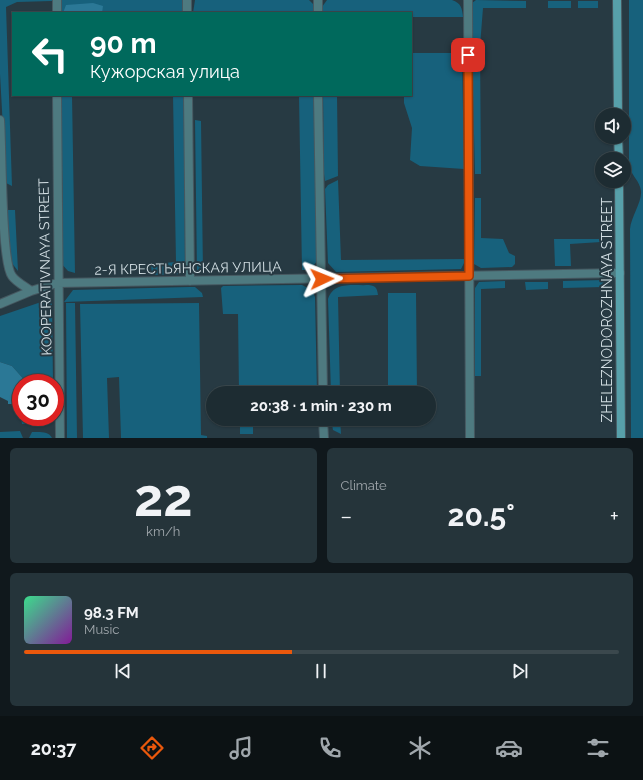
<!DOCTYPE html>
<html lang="en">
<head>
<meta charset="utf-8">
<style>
	body { margin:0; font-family:Raleway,sans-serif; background:#25343a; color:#f1f3f6; height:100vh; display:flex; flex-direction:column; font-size:15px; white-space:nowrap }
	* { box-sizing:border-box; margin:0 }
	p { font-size:13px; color:#a0a7ac }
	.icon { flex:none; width:22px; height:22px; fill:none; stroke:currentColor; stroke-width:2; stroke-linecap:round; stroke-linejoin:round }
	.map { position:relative; height:438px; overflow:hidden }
	.panel { display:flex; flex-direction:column; gap:10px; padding:10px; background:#10181c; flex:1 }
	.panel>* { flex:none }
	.banner { position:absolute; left:12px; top:12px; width:400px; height:84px; border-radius:0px; box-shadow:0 1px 3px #0004,0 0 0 1px #3b484d; background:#00695c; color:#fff; overflow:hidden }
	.tools { position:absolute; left:595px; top:108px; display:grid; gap:8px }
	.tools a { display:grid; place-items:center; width:36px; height:36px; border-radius:50%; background:#1d2c32; box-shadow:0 1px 3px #0004,0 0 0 1px #3b484d; font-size:20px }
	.speed { position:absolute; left:12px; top:374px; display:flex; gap:8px; font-size:20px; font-weight:700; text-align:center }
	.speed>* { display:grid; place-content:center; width:52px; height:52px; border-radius:50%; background:#1d2c32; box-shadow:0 1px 3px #0004,0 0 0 1px #3b484d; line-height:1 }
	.speed .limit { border:6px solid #d22; background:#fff; color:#111 }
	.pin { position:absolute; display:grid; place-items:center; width:34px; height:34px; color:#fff; margin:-17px; border-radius:8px; box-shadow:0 2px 6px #0006 }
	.me { position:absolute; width:44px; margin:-22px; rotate:88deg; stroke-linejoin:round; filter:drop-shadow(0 0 3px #0008) }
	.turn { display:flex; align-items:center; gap:14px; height:84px; padding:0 12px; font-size:18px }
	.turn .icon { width:52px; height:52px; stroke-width:2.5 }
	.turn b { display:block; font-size:28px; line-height:34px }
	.big { font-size:30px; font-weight:700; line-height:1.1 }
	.panel .widget { flex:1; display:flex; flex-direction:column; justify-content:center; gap:6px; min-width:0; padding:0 14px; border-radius:6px; background:#25343a }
	.panel .dial { align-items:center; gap:0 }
	.dial b { font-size:52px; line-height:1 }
	.song { display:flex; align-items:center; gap:12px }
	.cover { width:48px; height:48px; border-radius:6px; background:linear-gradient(135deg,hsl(150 70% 55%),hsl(290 70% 35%)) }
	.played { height:4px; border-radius:2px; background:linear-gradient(90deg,#ea580c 45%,#3b484d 45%) }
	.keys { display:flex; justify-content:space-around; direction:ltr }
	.heat { display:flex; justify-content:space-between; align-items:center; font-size:22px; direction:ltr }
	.panel .tiles { flex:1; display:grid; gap:10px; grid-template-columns:1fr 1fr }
	.widget:last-child { grid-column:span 2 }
	.trip { position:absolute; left:206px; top:386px; width:230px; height:40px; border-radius:20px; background:#1d2c32; box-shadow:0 1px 3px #0004,0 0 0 1px #3b484d; font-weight:700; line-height:40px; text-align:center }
	.tab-bar { display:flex; height:64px; justify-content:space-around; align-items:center; background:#0c1214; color:#a0a7ac }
	.tab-bar .icon { width:28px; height:28px }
	.tab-bar .current { color:#ea580c }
	.tab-bar b { font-size:18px; color:#f1f3f6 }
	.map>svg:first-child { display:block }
	.green { fill:#17617c }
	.forest { fill:#2b7896 }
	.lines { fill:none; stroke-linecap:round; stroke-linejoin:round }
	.street-casing { stroke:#465860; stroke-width:10 }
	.secondary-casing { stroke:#465860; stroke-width:10 }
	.street { stroke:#4e7a80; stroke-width:8 }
	.secondary { stroke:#57a0aa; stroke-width:8 }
	.route-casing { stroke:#983908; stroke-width:10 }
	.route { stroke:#ea580c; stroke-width:7 }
	.labels { text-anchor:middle; stroke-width:4; stroke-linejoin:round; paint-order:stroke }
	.street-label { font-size:14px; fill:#d3dfe4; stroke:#273a43 }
</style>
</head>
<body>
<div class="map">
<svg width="643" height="438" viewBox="0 0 643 438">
	<rect width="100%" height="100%" fill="#273a43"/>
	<path class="green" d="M0 0H52V1L17 2 6 7 12 186 6 183 0 74Z
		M62 0H184V13H60Z
		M195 0H309L313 4 314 13H193Z
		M327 0H452C461 3 462 8 463 17H411V13H322V7Z
		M476 0 526 1V8H483L480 46 481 174H475L471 13 472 3Z
		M629 0H643V438H631L630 229C631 217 642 202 641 191 640 181 631 175 629 166Z
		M548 1H571V8H548Z
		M578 1H598V8H578Z
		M411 53H462L464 169 420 166 410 160 412 128 404 103V95H411Z
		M60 95H72L75 273 68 271 60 262 61 219 63 206Z
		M173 95H184L185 270 183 274 152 275 151 264 176 262Z
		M299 95H315L318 260 310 270H302Z
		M323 95H337L338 176 325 181 324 174Z
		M195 120 201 121 203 273H197Z
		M338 180 341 260 466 259 461 269 336 272 328 263 325 189 328 185Z
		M475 198H481V238L503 239 509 253 515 256V264L512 267 481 268 474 264Z
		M8 210H15L18 271 11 262 6 217Z
		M554 239H602L601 242 570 244 571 266H555Z
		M604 280V287L563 288V281Z
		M505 281V288L481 289V376H475V288L479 282Z
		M525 282H548V289L526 290Z
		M302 285 312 290 315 297 317 393H239L238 314H223L221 288 223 286Z
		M369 285C376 286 377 288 378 295L338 297 340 393H331L328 299C334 281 353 286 369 285Z
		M189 287H195L202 293 203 297 64 302 73 290Z
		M388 293H416L417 393H388Z
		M47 300 52 304 53 383H27L12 366 0 362V316Z
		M66 303H75L77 438H67Z
		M199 303 201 435 207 436V438H121L119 377 107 378 109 438H83L80 304Z
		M21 417H53L49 421 22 424Z
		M240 419H253V434H240Z
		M331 419H340L341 434 333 430Z
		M388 419H417V421L389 422Z
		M20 431 23 438H0V432Z
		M32 432C40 432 49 431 52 438H29Z"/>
	<path class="forest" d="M93 3 103 6 102 13H63L66 5Z
		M0 362 12 366 27 383H21V406L20 404H8V401L0 397Z"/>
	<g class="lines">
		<defs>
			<path id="street" d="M57 0V13
				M187 0V13
				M318 0V13
				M468 0 470 438
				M57 95 60 438
				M188 95 190 281
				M318 95 323 393
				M0 120C2 145 1 262 12 276 16 282 26 287 31 291
				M0 304 31 291 57 283 620 273
				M323 419 324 438"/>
			<path id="secondary" d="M617 0 618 115
				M618 137 619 159
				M619 181 621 438"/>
		</defs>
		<use href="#street" class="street-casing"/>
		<use href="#secondary" class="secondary-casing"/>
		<use href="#street" class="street"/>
		<use href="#secondary" class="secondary"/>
	</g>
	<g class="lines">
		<defs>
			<path id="route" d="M322 279 469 276 468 55"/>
		</defs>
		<use href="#route" class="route-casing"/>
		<use href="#route" class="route"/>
	</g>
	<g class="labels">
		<g class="street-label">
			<text transform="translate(45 267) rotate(-91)" y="5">KOOPERATIVNAYA STREET</text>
			<text transform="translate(188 268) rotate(-1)" y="5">2-Я КРЕСТЬЯНСКАЯ УЛИЦА</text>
			<text transform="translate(607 310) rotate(-90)" y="5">ZHELEZNODOROZHNAYA STREET</text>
		</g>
	</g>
</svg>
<div class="tools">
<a><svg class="icon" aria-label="sound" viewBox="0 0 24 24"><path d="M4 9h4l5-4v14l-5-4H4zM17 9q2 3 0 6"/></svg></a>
<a><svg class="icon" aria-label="layers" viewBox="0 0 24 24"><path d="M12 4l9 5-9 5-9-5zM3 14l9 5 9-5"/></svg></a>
</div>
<div class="speed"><div class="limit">30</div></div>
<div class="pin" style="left:468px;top:55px;background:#d93025"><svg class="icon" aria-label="arrive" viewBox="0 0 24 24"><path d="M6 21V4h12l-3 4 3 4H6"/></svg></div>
<svg class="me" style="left:322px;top:279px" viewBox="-20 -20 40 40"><path d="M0-17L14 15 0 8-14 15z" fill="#ea580c" stroke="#fff" stroke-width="4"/></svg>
<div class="trip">20:38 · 1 min · 230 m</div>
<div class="banner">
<div class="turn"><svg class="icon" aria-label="left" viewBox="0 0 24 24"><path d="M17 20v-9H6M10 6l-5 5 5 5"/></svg><div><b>90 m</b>Кужорская улица</div></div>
</div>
</div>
<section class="panel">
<div class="tiles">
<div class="widget dial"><b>22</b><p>km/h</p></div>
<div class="widget"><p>Climate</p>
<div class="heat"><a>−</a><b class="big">20.5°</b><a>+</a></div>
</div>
<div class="widget">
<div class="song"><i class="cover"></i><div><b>98.3 FM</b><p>Music</p></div></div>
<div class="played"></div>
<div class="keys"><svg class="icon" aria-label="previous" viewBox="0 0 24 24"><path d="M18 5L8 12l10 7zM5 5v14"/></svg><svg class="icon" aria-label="pause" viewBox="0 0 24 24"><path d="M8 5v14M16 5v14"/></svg><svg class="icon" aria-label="next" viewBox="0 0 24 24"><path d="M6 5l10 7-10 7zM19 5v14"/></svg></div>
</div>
</div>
</section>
<nav class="tab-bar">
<b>20:37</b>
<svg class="icon current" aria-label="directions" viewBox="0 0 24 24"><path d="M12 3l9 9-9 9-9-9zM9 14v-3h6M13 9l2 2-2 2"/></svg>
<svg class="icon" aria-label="music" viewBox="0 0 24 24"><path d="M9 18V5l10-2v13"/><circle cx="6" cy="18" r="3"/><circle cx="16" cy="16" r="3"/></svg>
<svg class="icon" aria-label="phone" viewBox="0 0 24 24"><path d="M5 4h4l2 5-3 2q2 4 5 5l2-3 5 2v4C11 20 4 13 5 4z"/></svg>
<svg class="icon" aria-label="climate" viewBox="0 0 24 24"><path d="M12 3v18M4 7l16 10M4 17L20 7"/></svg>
<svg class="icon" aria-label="car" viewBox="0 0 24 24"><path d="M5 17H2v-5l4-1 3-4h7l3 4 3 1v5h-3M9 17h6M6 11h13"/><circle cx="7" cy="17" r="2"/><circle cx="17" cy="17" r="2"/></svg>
<svg class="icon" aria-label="filters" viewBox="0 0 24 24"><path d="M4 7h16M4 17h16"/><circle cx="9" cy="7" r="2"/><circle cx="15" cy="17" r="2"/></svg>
</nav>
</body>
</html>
